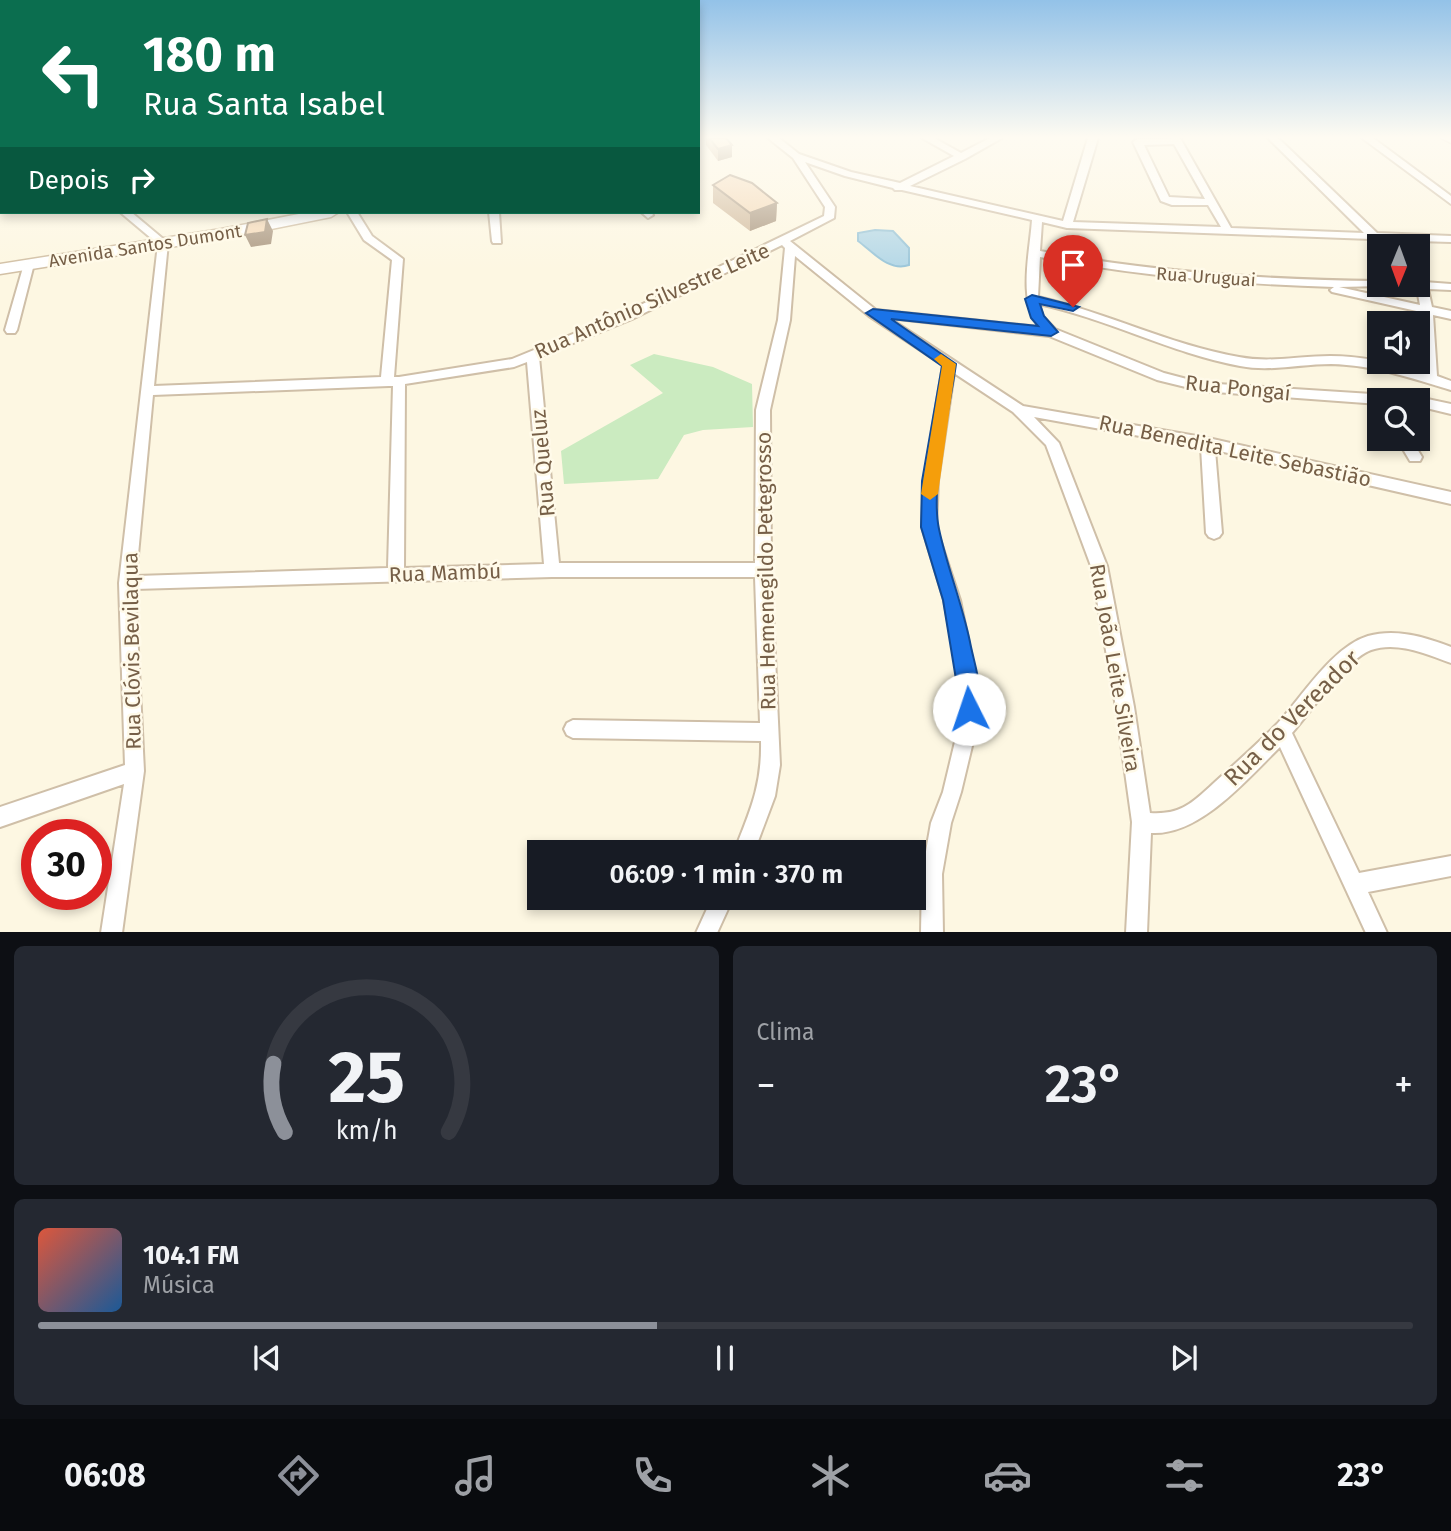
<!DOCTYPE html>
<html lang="pt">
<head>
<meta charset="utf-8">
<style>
	body { margin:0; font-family:"Fira Sans",sans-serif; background:#242831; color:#f1f3f6; height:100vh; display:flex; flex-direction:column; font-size:26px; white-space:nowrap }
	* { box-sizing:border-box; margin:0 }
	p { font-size:23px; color:#9ea1a6 }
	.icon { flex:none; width:38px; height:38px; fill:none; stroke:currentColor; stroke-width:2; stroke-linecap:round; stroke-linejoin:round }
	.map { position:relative; height:932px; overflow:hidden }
	.drawer { display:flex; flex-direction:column; gap:14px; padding:14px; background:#0d0f14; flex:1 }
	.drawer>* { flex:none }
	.banner { position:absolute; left:0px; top:0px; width:700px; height:214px; box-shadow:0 4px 10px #0003; background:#0b6e4f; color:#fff; overflow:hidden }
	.needle { width:46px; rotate:181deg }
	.fabs { position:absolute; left:1367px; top:234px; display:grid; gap:14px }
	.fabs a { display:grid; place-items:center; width:63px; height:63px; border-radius:0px; background:#171b24; box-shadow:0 4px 10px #0003; font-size:35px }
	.speed { position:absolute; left:21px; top:819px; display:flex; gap:14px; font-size:35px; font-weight:700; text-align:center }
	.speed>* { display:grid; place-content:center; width:91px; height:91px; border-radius:50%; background:#171b24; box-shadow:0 4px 10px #0003; line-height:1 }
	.speed .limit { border:10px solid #d22; background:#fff; color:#111 }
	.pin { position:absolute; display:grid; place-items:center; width:60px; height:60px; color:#fff; margin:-72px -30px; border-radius:50% 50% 50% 0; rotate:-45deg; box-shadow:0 0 7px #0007 }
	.pin .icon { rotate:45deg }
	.me { position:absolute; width:77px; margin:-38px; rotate:356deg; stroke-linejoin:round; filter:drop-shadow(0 0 5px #0008) }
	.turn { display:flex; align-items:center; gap:24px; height:147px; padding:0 28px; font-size:32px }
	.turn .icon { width:91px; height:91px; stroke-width:2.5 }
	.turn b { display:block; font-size:49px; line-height:60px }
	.then { display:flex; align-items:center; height:66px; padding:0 28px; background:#0003; gap:14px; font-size:26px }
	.big { font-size:52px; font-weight:600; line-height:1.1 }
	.drawer .widget { flex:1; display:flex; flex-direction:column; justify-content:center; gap:10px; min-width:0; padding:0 24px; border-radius:10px; background:#242831 }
	.drawer .dial { align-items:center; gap:0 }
	.dial svg { height:182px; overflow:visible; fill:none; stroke:#363941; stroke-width:7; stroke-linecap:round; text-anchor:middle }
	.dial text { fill:#f1f3f6; stroke:none }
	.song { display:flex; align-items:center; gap:21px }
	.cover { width:84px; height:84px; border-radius:10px; background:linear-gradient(135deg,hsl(10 70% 55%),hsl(210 70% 35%)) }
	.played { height:7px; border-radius:4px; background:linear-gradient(90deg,#8c9099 45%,#363941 45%) }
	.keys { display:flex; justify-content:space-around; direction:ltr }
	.heat { display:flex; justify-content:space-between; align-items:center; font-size:38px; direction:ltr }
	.drawer .tiles { flex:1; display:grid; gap:14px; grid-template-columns:1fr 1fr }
	.widget:last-child { grid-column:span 2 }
	.trip { position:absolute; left:527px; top:840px; width:399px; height:70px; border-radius:0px; background:#171b24; box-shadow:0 4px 10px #0003; font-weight:600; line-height:70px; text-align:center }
	.tab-bar { display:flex; height:112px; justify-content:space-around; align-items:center; background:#090b0e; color:#9ea1a6 }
	.tab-bar .icon { width:49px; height:49px }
	.tab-bar .current { color:#8c9099 }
	.tab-bar b { font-size:32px; color:#f1f3f6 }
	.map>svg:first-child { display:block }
	.green { fill:#cbebc0 }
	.water { fill:#b5d8e7; stroke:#9bc6d9; stroke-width:2 }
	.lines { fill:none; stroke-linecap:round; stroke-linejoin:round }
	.minor-casing { stroke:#cfbfa8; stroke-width:4 }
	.secondary-casing { stroke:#d2c0a5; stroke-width:3 }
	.minor { fill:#fff; fill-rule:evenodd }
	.secondary { fill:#fff; fill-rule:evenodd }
	.wall { fill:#d2bb9e }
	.shaded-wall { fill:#ab9881 }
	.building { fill:#f4d9b8; stroke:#ab9881; stroke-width:2 }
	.route { fill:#1a73e8; stroke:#114b97; stroke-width:2 }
	.slow { fill:#f59e0b }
	.labels { text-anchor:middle; stroke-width:5; stroke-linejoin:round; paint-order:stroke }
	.far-street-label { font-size:18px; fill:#765f47; stroke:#fffae9 }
	.street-label { font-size:21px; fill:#765f47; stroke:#fffae9 }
	.near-street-label { font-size:24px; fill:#765f47; stroke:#fffae9 }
</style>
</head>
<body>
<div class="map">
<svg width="1451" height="933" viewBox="0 0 1451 933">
	<rect width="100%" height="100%" fill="#fdf7e2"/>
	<path class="green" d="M654 354 713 367 752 384 753 427 703 430 684 435 658 479 564 484 561 451 663 393 630 365Z"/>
	<path class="water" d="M875 230 893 231 909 248V265C889 272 873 252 858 241V233Z"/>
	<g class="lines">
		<defs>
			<path id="minor" d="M768 138H779L799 154 851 172 900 183 954 156 922 138H934L961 153 990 138H1002L965 159 910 186 1063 221 1088 138H1098L1073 222 1221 227 1208 205H1172L1161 201 1133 142 1138 139 1180 138 1231 228 1364 233 1268 138H1278L1377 233 1451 236V242L1384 240 1390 247H1379L1371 239 1067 228 1042 222 1040 251C1153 272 1265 280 1379 281V285L1383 286 1339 287 1420 305 1417 289 1409 285H1418V278L1424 282 1451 284V290L1428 289 1432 307 1451 311V319L1433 315 1437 376 1451 381V390C1411 378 1373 365 1331 364 1300 364 1270 372 1240 366 1171 353 1108 319 1039 304L1043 317 1055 329 1164 373 1202 383 1403 396 1409 401H1379V404L1202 391 1157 380 1049 336 889 318 1023 406 1208 438 1451 492V504L1215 450 1222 533 1219 537 1214 539 1209 537 1206 533 1201 447 1034 417 1059 443 1107 566 1134 707 1150 813C1182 815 1193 802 1215 782 1236 763 1257 744 1277 724 1302 697 1332 647 1368 636 1396 628 1425 637 1451 647V663C1427 654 1397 641 1371 650 1346 659 1311 712 1292 733L1359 873 1451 856V876L1368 892 1387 933H1366L1280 747C1247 779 1200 836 1151 833L1147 933H1126L1132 822 1116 707 1091 566 1046 445 1013 412 954 373 938 481 936 527 960 600 979 693 977 725 961 792 951 823 942 874 943 933H921L922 874 931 823 943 792 959 725 961 693 944 600 922 527 924 481 943 365 869 316 795 256 790 320 770 410 771 570 780 765 775 796 754 852H734C750 811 762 786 761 741L573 738 567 735 564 729 567 723 573 720 760 723 755 577H552L135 589 144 771 122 933H101L124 784 0 827V807L125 765 119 583 158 244 120 212H131L168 243 154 386 381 377 392 260 364 240 347 212H357L372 236 403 259 394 377H399L512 359 624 313 824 216 825 207 793 158ZM1174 144 1205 199 1169 197 1144 145ZM805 162 845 176 893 188 895 190H902L1032 220C1030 251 1017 303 1040 327L876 310 790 241 834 218 835 207ZM782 245 785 248 778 320 756 410 755 563H559L539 357 632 319ZM1040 257C1137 276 1235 284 1334 287L1330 290 1332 292 1421 312 1424 372C1393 363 1363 356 1330 356 1299 356 1270 363 1239 357 1170 345 1106 312 1038 297ZM527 362 544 564 404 568 405 384 514 367ZM389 386H393L388 568 136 576 153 395Z
				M1362 138H1373L1451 196V204Z
				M489 212H499L501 243H493L492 241Z
				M641 212H651L653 215 648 218Z
				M29 261 34 264 17 330 15 333H7L5 330 24 264Z
				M1418 397 1451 404V414L1418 406V401H1412Z
				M1397 439H1411L1422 457 1420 461H1410Z
				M712 898H733L717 933H696Z"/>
			<path id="secondary" d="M1441 138H1451V143Z
				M0 160H2V168H0Z
				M309 212H339L331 217 221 239 0 274V264L221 229Z"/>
		</defs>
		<use href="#minor" class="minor-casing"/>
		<use href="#secondary" class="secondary-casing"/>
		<use href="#minor" class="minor"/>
		<use href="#secondary" class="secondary"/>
	</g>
	<path class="wall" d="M706 138H726L732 157 718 161 706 145Z
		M713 185 777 203 776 221 750 231 713 203Z"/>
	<path class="shaded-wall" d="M732 145V157L718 161V149Z
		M777 203 776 221 750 231V213Z
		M267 219 273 231 271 244 251 247 245 235Z"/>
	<path class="building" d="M709 138H726L732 145 718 149Z
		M730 175 752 183 777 203 750 213 713 185Z
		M267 219 265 232 245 235 248 223Z"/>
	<linearGradient id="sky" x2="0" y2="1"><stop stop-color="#93c2e8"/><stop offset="0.51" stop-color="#fefbf2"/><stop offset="1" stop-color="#fefbf2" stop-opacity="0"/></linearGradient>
	<rect width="1451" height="269" fill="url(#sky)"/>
	<path class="route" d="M1032 295 1079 307 1073 311 1040 304 1044 316 1058 332 1051 336 891 319 956 364C950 408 930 487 939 529 947 567 962 603 970 642 974 664 986 694 976 716L969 718 962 716 943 600 921 527 922 481 942 366 866 313 873 309 1038 326 1031 318 1025 299Z"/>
	<path class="slow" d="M941 354 956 364 938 494 930 500 921 494 942 366 934 359Z"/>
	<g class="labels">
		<g class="far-street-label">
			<text transform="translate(145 246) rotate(-9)" y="6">Avenida Santos Dumont</text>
			<text transform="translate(1206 277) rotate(4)" y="6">Rua Uruguai</text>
		</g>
		<g class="street-label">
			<text transform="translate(652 301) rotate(-24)" y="7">Rua Antônio Silvestre Leite</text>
			<text transform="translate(1238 388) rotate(6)" y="7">Rua Pongaí</text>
			<text transform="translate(1235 451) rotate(12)" y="7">Rua Benedita Leite Sebastião</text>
			<text transform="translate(543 463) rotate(-95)" y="7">Rua Queluz</text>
			<text transform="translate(766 571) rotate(-91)" y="7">Rua Hemenegildo Petegrosso</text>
			<text transform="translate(445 573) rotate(-2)" y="7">Rua Mambú</text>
			<text transform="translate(132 651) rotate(-91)" y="7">Rua Clóvis Bevilaqua</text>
			<text transform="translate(1115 668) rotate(80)" y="7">Rua João Leite Silveira</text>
		</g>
		<g class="near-street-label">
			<text transform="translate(1292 718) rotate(-45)" y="8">Rua do Vereador</text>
		</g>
	</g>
</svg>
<div class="fabs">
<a><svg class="needle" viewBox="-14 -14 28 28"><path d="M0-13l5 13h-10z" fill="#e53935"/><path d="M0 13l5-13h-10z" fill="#9ea1a6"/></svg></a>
<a><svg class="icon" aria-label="sound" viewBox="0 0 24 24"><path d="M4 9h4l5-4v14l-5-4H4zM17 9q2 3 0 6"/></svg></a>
<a><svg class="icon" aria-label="search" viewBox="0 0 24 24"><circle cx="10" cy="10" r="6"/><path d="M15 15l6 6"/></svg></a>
</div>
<div class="speed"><div class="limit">30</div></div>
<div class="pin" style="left:1073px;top:307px;background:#d93025"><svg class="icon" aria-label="arrive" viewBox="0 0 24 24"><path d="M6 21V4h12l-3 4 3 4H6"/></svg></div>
<svg class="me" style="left:969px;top:709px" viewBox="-20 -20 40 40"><circle r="19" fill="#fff"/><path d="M0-13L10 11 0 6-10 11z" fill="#1a73e8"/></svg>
<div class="trip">06:09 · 1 min · 370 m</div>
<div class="banner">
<div class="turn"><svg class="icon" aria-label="left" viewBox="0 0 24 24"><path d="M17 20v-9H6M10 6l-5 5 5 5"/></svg><div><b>180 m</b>Rua Santa Isabel</div></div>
<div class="then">Depois<svg class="icon" aria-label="right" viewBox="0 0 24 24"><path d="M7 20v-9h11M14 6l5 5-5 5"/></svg></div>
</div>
</div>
<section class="drawer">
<div class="tiles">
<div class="widget dial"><svg viewBox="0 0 100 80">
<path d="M14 69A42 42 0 1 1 86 69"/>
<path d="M14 69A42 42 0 0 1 9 39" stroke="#8c9099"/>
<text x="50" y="56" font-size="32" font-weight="700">25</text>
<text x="50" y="72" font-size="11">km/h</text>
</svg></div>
<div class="widget"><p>Clima</p>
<div class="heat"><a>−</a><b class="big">23°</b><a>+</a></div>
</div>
<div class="widget">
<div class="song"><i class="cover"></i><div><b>104.1 FM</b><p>Música</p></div></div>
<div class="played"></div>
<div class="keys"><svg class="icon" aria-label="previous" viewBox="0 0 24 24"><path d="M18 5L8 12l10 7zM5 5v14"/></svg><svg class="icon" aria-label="pause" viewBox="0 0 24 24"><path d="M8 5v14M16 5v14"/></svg><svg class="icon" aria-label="next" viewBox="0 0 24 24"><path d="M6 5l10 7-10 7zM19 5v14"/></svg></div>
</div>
</div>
</section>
<nav class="tab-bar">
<b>06:08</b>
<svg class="icon current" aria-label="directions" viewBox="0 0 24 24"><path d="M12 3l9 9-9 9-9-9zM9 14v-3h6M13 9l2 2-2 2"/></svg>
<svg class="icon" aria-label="music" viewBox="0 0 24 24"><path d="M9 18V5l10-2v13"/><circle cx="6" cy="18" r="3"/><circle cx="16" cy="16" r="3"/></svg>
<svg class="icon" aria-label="phone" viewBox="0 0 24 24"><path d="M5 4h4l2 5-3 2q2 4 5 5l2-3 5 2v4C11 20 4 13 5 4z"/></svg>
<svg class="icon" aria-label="climate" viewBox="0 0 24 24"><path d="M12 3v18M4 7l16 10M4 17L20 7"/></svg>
<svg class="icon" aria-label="car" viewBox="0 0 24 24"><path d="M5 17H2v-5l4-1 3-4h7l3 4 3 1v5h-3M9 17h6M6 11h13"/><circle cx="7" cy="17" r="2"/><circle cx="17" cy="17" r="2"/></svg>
<svg class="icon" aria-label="filters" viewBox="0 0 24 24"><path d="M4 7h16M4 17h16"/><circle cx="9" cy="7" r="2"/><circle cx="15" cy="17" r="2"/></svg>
<b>23°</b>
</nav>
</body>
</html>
